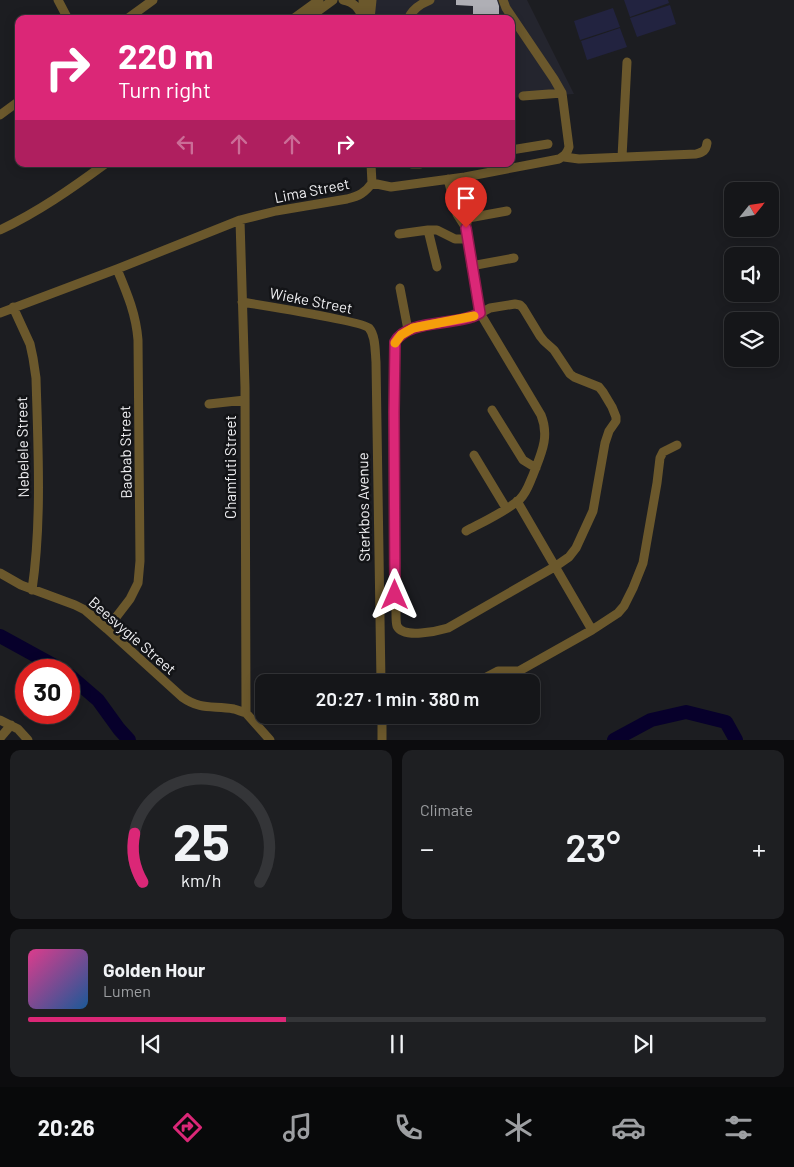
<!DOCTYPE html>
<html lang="en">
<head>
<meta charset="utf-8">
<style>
	body { margin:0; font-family:Barlow,sans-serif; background:#1e1f22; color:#f1f3f6; height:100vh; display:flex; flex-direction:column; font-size:19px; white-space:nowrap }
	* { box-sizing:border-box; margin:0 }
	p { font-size:16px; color:#9d9fa2 }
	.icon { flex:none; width:28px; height:28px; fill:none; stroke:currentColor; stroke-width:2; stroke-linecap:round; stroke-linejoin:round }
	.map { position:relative; height:740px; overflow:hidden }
	.drawer { display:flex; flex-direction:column; gap:10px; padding:10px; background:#0c0c0e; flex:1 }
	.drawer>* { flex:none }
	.hud { position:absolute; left:15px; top:15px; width:500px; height:152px; border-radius:10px; box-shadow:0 2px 12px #0003,0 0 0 1px #343538; background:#db2777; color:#fff; overflow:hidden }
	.needle { width:32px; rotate:60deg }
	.controls { position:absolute; left:724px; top:182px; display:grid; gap:10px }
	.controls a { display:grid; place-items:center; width:55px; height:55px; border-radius:10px; background:#151619; box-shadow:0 2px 12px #0003,0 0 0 1px #343538; font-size:25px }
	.speed { position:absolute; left:15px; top:659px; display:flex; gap:10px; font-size:25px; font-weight:700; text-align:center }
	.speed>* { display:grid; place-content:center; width:65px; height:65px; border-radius:50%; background:#151619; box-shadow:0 2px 12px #0003,0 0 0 1px #343538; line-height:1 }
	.speed .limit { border:8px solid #d22; background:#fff; color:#111 }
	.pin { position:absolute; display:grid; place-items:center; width:42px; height:42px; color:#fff; margin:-51px -21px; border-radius:50% 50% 50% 0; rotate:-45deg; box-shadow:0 0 5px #0007 }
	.pin .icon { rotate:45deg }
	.me { position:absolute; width:55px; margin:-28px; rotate:0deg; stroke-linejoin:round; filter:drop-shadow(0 0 4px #0008) }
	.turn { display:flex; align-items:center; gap:18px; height:105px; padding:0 20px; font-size:22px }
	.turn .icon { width:65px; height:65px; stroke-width:2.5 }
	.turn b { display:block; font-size:35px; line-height:42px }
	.lanes { display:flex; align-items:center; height:48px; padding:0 20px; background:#0003; justify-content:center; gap:25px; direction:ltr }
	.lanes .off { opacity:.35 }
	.big { font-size:38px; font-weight:600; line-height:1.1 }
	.drawer .tile { flex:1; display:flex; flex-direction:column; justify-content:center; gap:8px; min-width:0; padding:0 18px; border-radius:10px; background:#1e1f22 }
	.drawer .dial { align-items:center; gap:0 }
	.dial svg { height:130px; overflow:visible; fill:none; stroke:#343538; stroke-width:7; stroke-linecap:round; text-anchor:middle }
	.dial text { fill:#f1f3f6; stroke:none }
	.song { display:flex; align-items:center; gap:15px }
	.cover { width:60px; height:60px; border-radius:8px; background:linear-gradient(135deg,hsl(330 70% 55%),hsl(210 70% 35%)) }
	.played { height:5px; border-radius:2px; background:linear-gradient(90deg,#db2777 35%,#343538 35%) }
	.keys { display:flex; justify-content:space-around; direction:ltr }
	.heat { display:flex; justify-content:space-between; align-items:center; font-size:28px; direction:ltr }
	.drawer .tiles { flex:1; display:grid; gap:10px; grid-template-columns:1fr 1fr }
	.tile:last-child { grid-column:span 2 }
	.trip { position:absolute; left:255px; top:674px; width:285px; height:50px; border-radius:10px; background:#151619; box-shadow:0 2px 12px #0003,0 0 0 1px #343538; font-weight:600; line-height:50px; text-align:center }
	.menu { display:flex; height:80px; justify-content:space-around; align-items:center; background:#08090a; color:#9d9fa2 }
	.menu .icon { width:35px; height:35px }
	.menu .active { color:#db2777 }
	.menu b { font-size:22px; color:#f1f3f6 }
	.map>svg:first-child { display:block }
	.built { fill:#24252e }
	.green { fill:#222340 }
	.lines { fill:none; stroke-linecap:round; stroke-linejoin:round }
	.river { stroke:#07002b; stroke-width:14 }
	.building { fill:#afafb5 }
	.minor { stroke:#6b582c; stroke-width:9 }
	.route-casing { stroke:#8e194d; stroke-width:12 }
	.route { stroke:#db2777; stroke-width:9 }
	.slow { stroke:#f59e0b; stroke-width:9 }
	.labels { text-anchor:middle; stroke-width:5; stroke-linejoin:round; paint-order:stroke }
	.street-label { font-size:15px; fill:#f0f0f3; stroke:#131417 }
</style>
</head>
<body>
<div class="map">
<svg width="794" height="740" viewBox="0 0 794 740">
	<rect width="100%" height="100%" fill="#1c1d21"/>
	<path class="built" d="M367 0H527L574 94 511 98V19H368Z"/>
	<path class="green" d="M624 0H668L669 3 630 17Z
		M670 5 676 24 637 37 630 18Z
		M613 8 620 27 580 40 574 21Z
		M620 28 627 47 587 60 581 41Z"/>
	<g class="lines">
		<path class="river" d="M0 636 62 670
			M69 675 98 700 119 729 129 740
			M614 740 651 720 686 712 726 722 736 740"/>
	</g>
	<path class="building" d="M456 0H497L499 6V19H473V6L456 5Z"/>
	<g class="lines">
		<path class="minor" d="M58 0 68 19
			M343 0C354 2 359 8 363 19
			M363 0 364 16
			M503 0 506 8 554 79 562 93
			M127 19 153 0
			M293 19 319 0
			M307 19 333 0
			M370 19 372 0
			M408 19C412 9 420 4 430 0
			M0 115 19 101
			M511 150 548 144
			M564 157 579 159 696 154C703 152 706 151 707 143
			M622 157 627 62
			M371 164 372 183
			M412 164H420
			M465 177 470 208 466 228 467 239 480 313 541 415C550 437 541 454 533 475 529 484 527 492 520 499 507 511 481 523 466 531
			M448 179 457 214 466 228
			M463 219 507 211
			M240 220 245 387 246 713
			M0 230C38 212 71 189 105 164
			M428 230 437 267
			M399 234 428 230H437L455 239H467
			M471 266 514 258
			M400 288 408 330
			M242 302C260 305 362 321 369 328 376 336 375 352 376 362L381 682
			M515 304 520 305 523 308 540 336 544 341 554 350 570 374 574 377 599 387 603 392 612 407 616 417V421L609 431 605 443 593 511 576 548 569 557 556 566 448 628C438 631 403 639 397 626 396 623 396 617 396 614L394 412 395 342 401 335 413 328 468 318 475 316 490 308Z
			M13 307 30 344 33 358 36 378C38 447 42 522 32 590
			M0 313 117 269 240 220 276 211 347 199C359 196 365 193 372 183L391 187 465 177 559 159C564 156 567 154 569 147L562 93 523 96
			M209 404 245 400
			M492 410 523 460 536 468
			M474 455 506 508
			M517 501 592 630
			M0 573 21 585 75 605 85 610 107 629 182 697C202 711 213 705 234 709 238 710 242 712 246 713
			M107 629 130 599 138 583 140 561 138 340C136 314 127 293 117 269
			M477 682 498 671H519L592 630 618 613 624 606 633 588 643 563 657 483 660 458 663 452 677 445
			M246 713 270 740
			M382 715V740
			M0 720 18 729 28 740
			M0 738 11 725"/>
	</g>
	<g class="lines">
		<defs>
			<path id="route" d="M395 595 394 412 395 342C408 318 457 327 480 313L466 228"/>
		</defs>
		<use href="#route" class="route-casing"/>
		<use href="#route" class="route"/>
		<path class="slow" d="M395 343 401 335 413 328 474 316"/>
	</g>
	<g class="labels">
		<g class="street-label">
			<text transform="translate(312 191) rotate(-11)" y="5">Lima Street</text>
			<text transform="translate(311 301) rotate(11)" y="5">Wieke Street</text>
			<text transform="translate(23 447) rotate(-91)" y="5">Nebelele Street</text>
			<text transform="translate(126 452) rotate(-91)" y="5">Baobab Street</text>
			<text transform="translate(231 467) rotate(-90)" y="5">Chamfuti Street</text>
			<text transform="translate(364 507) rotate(-91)" y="5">Sterkbos Avenue</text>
			<text transform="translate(132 636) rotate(41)" y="5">Beesvygie Street</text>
		</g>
	</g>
</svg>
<div class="controls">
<a><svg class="needle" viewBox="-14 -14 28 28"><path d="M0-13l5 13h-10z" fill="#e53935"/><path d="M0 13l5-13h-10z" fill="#9d9fa2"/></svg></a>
<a><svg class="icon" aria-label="sound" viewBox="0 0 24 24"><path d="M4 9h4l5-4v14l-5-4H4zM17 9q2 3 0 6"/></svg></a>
<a><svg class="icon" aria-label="layers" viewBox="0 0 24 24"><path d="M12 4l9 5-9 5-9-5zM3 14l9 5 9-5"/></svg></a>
</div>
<div class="speed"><div class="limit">30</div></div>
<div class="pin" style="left:466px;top:228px;background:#d93025"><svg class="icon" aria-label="arrive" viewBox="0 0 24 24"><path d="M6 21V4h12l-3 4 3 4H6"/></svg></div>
<svg class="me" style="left:395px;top:595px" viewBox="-20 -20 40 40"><path d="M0-17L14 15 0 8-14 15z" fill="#db2777" stroke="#fff" stroke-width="4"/></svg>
<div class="trip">20:27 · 1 min · 380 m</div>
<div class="hud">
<div class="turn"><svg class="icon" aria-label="right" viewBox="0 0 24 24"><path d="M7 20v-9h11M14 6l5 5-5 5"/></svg><div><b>220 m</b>Turn right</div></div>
<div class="lanes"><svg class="icon off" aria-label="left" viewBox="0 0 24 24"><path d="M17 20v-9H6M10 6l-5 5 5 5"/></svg><svg class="icon off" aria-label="ahead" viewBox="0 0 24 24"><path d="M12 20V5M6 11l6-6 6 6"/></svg><svg class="icon off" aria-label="ahead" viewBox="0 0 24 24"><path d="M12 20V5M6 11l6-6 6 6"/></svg><svg class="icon" aria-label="right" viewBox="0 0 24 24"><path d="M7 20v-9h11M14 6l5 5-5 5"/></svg></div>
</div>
</div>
<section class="drawer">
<div class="tiles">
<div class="tile dial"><svg viewBox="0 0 100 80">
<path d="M14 69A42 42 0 1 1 86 69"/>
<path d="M14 69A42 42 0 0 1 9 39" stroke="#db2777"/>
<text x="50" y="56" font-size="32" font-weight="700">25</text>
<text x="50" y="72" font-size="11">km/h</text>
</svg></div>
<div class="tile"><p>Climate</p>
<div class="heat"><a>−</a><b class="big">23°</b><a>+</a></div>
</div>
<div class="tile">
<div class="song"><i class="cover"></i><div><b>Golden Hour</b><p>Lumen</p></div></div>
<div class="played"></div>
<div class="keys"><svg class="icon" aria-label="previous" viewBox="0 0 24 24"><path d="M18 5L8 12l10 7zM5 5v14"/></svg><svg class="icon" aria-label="pause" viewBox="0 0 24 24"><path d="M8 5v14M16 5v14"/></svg><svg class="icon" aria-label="next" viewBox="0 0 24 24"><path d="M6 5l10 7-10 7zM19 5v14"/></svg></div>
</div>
</div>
</section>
<nav class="menu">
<b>20:26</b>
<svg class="icon active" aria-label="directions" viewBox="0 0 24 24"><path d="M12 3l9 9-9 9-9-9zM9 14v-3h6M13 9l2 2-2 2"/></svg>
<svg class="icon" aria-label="music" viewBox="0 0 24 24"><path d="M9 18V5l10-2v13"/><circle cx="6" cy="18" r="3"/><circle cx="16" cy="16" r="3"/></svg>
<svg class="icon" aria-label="phone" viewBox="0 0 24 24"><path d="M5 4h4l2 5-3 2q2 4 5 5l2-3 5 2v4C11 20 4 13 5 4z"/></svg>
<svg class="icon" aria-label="climate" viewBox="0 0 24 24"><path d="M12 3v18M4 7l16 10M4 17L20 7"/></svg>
<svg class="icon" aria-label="car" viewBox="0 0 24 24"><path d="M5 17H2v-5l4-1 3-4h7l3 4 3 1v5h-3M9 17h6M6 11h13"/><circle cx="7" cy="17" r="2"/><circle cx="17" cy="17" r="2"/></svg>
<svg class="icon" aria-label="filters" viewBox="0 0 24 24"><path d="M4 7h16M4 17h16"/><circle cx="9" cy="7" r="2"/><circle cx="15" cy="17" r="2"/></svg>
</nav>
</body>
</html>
